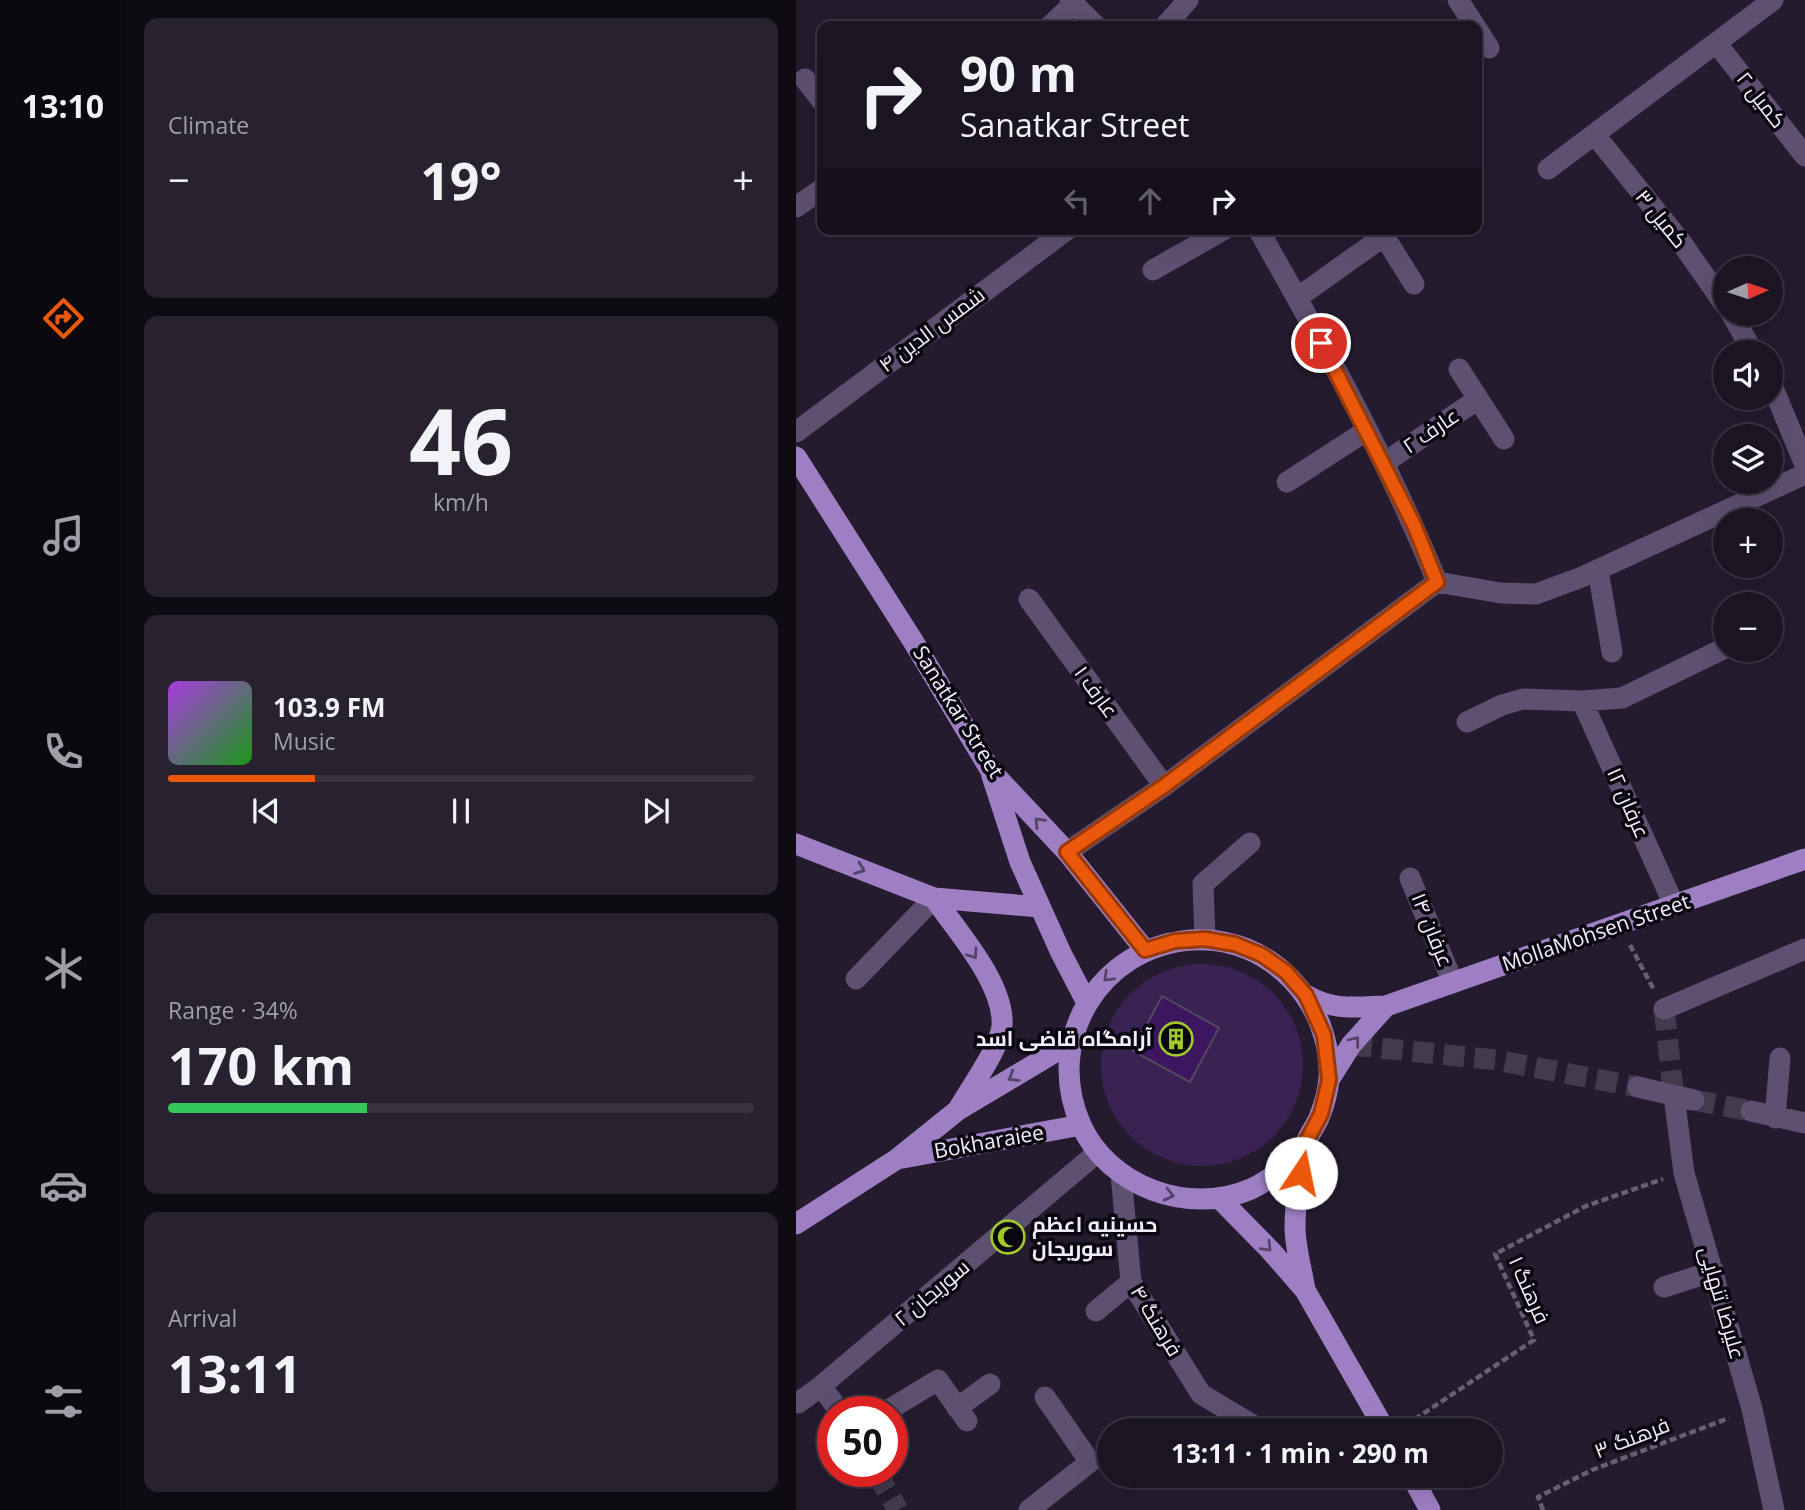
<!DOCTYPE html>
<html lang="en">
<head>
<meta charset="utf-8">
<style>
	body { margin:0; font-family:"Open Sans",Cairo,sans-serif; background:#282130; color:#f1f3f6; height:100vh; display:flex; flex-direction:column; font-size:26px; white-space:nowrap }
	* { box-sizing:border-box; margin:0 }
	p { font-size:23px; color:#a09ea6 }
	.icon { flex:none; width:38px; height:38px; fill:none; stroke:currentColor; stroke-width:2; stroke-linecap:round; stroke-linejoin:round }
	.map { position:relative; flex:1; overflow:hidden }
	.details { display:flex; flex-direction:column; gap:18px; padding:18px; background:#0f0b13; width:670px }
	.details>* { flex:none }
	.guide { position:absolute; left:21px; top:21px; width:665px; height:214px; border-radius:14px; box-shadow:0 7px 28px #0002,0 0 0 2px #393341; background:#1b1423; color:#f1f3f6; overflow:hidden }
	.needle { width:46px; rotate:87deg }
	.buttons { position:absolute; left:917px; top:256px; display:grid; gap:14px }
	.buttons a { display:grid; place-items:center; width:70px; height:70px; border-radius:50%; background:#1b1423; box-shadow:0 7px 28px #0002,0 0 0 2px #393341; font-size:35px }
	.speed { position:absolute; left:21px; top:1396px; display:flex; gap:14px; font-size:35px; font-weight:700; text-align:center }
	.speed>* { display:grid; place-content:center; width:91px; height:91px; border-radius:50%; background:#1b1423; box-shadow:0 7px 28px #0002,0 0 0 2px #393341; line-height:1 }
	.speed .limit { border:10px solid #d22; background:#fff; color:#111 }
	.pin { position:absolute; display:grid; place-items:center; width:60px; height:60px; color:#fff; margin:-30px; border:4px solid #fff; border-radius:50%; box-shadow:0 2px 7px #0007 }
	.me { position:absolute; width:77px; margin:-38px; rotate:11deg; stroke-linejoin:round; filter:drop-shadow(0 0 5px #0008) }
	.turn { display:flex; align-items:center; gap:24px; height:147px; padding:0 28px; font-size:32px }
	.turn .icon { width:91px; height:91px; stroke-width:2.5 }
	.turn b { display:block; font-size:49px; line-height:60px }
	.lanes { display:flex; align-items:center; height:66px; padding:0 28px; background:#0003; justify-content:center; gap:35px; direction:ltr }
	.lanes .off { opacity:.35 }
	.big { font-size:52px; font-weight:700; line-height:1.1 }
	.details .card { flex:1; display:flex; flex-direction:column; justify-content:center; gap:10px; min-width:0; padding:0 24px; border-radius:14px; background:#282130 }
	.details .dial { align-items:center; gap:0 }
	.dial b { font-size:91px; line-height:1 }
	.song { display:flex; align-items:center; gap:21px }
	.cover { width:84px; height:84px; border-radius:10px; background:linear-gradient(135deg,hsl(280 70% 55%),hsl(120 70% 35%)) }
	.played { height:7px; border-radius:4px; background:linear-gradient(90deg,#ea580c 25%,#393341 25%) }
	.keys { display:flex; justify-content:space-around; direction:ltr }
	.heat { display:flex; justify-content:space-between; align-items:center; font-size:38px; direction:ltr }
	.charge { height:10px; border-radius:5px; background:linear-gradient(90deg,#34c759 34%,#393341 0) }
	.trip { position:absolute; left:301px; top:1418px; width:406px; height:70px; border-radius:35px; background:#1b1423; box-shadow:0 7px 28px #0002,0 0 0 2px #393341; font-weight:700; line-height:70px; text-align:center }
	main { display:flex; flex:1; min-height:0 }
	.menu { display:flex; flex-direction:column; width:126px; justify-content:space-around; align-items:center; background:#0b080e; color:#a09ea6 }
	.menu .icon { width:49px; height:49px }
	.menu .selected { color:#ea580c }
	.menu b { font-size:32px; color:#f1f3f6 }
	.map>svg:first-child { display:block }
	.green { fill:#3a2253 }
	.building { fill:#3d1660; stroke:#534960; stroke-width:2 }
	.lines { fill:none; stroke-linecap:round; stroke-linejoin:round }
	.minor-tunnel { stroke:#433a4e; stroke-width:21; stroke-dasharray:21 10; stroke-linecap:butt }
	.path { stroke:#686072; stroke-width:4.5; stroke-dasharray:7 3.5; stroke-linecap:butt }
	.minor { stroke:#5e5071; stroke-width:21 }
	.major { stroke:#9e7fc4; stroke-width:21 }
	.oneway { stroke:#54436a }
	.route-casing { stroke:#983908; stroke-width:18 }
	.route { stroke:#ea580c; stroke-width:12 }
	.labels { text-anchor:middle; stroke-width:7; stroke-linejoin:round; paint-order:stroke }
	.street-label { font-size:21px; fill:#f3edfb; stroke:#0b0710 }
	.poi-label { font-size:21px; font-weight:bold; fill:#f3edfb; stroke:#0b0710; text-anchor:end }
</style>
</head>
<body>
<main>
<nav class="menu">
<b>13:10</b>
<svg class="icon selected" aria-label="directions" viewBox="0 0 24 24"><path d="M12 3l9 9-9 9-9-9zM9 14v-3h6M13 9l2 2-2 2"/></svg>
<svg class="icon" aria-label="music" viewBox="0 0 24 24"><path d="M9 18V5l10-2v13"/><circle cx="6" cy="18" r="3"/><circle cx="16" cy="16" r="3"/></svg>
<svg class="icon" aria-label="phone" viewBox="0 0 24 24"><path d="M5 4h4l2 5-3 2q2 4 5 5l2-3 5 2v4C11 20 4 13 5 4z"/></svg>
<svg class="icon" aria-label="climate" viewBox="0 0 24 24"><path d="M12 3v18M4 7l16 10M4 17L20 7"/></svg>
<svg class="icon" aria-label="car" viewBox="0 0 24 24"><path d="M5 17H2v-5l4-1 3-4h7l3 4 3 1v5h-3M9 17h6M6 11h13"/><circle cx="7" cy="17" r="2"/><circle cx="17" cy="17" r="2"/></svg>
<svg class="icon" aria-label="filters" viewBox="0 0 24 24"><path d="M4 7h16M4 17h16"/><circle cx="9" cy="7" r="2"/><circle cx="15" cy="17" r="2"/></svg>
</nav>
<section class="details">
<div class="card"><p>Climate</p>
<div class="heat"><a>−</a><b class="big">19°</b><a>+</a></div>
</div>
<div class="card dial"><b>46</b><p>km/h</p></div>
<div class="card">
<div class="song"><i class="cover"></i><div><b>103.9 FM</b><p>Music</p></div></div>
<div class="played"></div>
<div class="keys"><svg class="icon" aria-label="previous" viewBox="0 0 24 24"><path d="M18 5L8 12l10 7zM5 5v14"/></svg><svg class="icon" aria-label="pause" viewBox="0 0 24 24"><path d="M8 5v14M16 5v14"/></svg><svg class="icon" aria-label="next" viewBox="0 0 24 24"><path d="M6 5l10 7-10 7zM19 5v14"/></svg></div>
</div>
<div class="card"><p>Range · 34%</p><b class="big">170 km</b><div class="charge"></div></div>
<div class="card"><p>Arrival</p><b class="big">13:11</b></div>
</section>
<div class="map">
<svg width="1009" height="1510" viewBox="0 0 1009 1510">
	<rect width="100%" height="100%" fill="#241b2f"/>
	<path class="green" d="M305 1065a101 101 0 1 1 202 0a101 101 0 1 1-202 0Z"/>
	<path class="building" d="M366 996 423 1028 394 1082 337 1051Z"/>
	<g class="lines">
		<path class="minor-tunnel" d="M868 1009 878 1096
			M555 1045 700 1060 842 1087
			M898 1100 955 1111
			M80 1472 102 1510"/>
		<path class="path" d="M834 945 858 990
			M610 1425 738 1340 699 1254 790 1206 867 1179
			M747 1510 742 1497 796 1470 933 1418"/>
		<path class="minor" d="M274 0 300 26
			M662 0 679 26
			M254 26 277 4
			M369 26 392 0
			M681 29 693 48
			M921 44 1009 156
			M9 79 26 101
			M799 135 885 242 929 305
			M752 169 977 0
			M0 207 26 189
			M462 229C527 343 592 461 641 582
			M357 270 429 229
			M501 298 588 236 618 284
			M935 313 957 352
			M663 369 708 439
			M975 383 1009 465
			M0 432 272 229
			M588 463 682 399
			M491 482 570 431
			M802 570 816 652
			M641 582 705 593 740 594 786 577 1009 474
			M233 599 368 786
			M786 701 878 905
			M671 722 706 705 727 699 786 701 826 698 929 648
			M271 852 368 786 641 582
			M614 878 657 983
			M409 939 407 884 454 843
			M60 979 138 898
			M868 1009 1009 949
			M842 1087 898 1100
			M878 1096 888 1173 956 1409 978 1510
			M955 1111 1009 1123
			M979 1118 984 1058
			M325 1174 335 1282 405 1394 465 1430
			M868 1287 918 1271
			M300 1311 335 1282
			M25 1386 44 1412
			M0 1401 2 1403 25 1386 302 1152
			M161 1408 194 1384
			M89 1412 142 1380 171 1421
			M233 1510 294 1462 249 1397"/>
		<path class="major" d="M0 457 117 641 195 771 271 852 349 950
			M196 776 224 862 265 953 291 1003
			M0 844 138 898 244 907
			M138 898C161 931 209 984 206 1026 204 1047 174 1089 163 1108
			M510 995C538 1011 559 1007 590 1006L1009 859
			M533 1080 555 1045 590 1006
			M107 1158 285 1125
			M423 1198 475 1251 509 1290C506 1270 499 1248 499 1227 499 1206 504 1170 508 1149 510 1137 520 1127 524 1115 528 1105 532 1090 533 1079 537 1003 473 934 395 940 304 947 247 1040 285 1125 313 1187 393 1216 455 1189 477 1179 493 1163 508 1146
			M0 1224 101 1159 162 1110 276 1042
			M509 1290 589 1430
			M615 1475 634 1510"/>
	</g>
	<defs><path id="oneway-chevron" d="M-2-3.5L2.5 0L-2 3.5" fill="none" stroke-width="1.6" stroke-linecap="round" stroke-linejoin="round" transform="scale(1.75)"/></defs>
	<g class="oneway">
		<use href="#oneway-chevron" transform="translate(243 822) rotate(-134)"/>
		<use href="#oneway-chevron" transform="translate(64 869) rotate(21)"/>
		<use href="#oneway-chevron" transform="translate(177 954) rotate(55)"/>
		<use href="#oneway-chevron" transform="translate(312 977) rotate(136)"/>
		<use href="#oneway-chevron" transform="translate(559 1041) rotate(-52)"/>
		<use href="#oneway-chevron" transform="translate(217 1077) rotate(149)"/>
		<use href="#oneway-chevron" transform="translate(373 1195) rotate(14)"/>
		<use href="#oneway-chevron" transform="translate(471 1247) rotate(46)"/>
	</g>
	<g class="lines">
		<defs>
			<path id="route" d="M505 1173 508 1146 525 1114 533 1080 528 1035 510 995 490 972 466 955 439 944 409 939 379 941 349 950 271 852 368 786 641 582 618 525 525 343"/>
		</defs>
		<use href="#route" class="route-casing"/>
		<use href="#route" class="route"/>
	</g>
	<defs>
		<symbol id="building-ring" viewBox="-11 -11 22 22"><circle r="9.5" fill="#0b0710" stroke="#a0c92c" stroke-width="1.5"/><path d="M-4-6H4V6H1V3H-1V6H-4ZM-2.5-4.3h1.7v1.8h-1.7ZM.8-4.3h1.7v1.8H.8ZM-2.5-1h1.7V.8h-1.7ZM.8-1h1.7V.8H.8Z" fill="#a0c92c"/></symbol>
		<symbol id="mosque-ring" viewBox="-11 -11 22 22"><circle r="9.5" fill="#0b0710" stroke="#a0c92c" stroke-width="1.5"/><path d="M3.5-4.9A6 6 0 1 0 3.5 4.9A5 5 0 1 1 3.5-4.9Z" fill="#a0c92c"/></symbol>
	</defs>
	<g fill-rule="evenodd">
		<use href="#building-ring" x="361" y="1020" width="38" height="38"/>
		<use href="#mosque-ring" x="193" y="1218" width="38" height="38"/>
	</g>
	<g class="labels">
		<g class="street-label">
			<text transform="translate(965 100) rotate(52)" y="7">کمیل ۲</text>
			<text transform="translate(865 219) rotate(51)" y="7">کمیل ۳</text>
			<text transform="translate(136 330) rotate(-37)" y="7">شمس الدین ۴</text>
			<text transform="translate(635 431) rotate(-34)" y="7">عارف ۲</text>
			<text transform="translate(300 692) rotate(54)" y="7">عارف ۱</text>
			<text transform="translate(162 712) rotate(58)" y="7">Sanatkar Street</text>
			<text transform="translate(832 803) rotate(66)" y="7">عرفان ۱۲</text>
			<text transform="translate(636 930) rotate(68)" y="7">عرفان ۱۴</text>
			<text transform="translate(800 933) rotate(-19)" y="7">MollaMohsen Street</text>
			<text transform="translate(193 1142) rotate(-10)" y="7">Bokharaiee</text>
			<text transform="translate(733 1290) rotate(66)" y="7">فرهنگ ۱</text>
			<text transform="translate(136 1293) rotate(-40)" y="7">سوریجان ۲</text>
			<text transform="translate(926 1303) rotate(74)" y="7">علیرضا تنهایی</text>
			<text transform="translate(360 1321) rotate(59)" y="7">فرهنگ ۴</text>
			<text transform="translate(836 1438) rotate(-21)" y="7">فرهنگ ۳</text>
		</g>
		<g class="poi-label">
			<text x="356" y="1046">آرامگاه قاضی اسد</text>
			<text x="236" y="1232" text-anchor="start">حسینیه اعظم<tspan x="236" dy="24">سوریجان</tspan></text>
		</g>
	</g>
</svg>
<div class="buttons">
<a><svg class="needle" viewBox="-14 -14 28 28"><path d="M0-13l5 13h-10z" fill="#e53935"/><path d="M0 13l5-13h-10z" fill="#a09ea6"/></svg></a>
<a><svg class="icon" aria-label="sound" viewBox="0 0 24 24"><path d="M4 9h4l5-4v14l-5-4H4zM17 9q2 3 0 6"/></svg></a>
<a><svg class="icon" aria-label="layers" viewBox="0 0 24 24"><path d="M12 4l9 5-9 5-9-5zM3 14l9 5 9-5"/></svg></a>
<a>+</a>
<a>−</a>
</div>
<div class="speed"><div class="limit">50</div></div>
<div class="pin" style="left:525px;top:343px;background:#d93025"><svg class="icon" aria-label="arrive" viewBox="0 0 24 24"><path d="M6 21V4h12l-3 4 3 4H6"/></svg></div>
<svg class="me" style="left:505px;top:1173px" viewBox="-20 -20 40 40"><circle r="19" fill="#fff"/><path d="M0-13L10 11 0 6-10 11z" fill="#ea580c"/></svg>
<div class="trip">13:11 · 1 min · 290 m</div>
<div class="guide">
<div class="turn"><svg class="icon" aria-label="right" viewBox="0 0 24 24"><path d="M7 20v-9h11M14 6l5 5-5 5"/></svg><div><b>90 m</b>Sanatkar Street</div></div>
<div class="lanes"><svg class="icon off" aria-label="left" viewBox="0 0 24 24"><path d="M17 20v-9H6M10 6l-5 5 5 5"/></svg><svg class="icon off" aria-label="ahead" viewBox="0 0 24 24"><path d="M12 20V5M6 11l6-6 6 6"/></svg><svg class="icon" aria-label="right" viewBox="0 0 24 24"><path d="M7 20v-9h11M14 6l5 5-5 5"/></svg></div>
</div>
</div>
</main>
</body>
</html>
